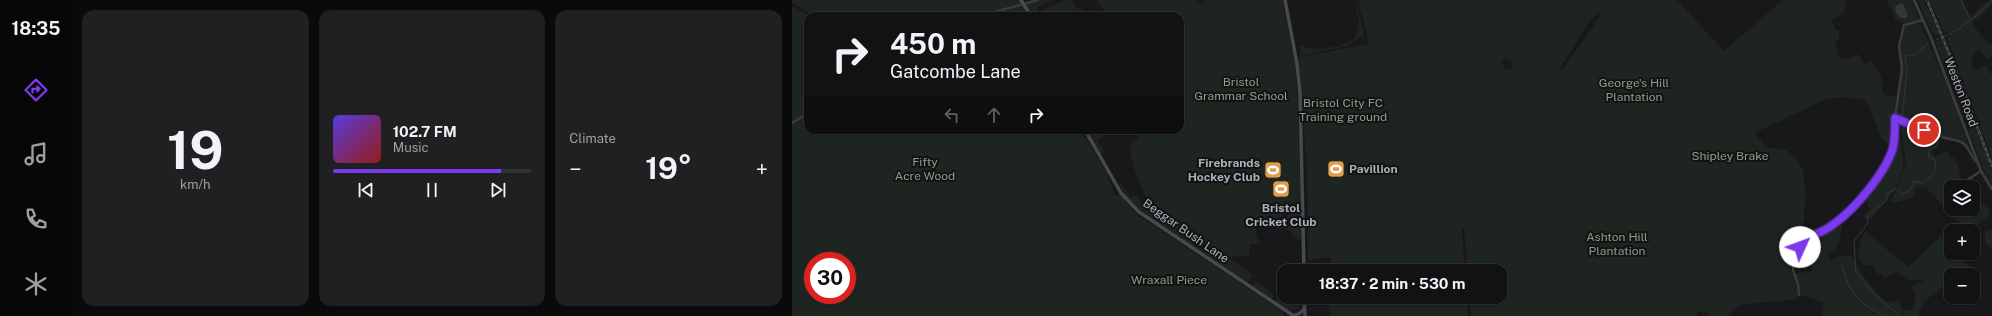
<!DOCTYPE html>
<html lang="en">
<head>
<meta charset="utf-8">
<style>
	body { margin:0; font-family:"Public Sans",sans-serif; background:#1f2022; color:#f1f3f6; height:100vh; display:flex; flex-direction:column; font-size:15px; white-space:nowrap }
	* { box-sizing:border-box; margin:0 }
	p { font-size:13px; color:#9c9ea0 }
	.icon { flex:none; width:22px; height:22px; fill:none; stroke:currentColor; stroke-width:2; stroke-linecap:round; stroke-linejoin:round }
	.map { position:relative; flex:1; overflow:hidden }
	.sheet { display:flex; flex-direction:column; gap:10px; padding:10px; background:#0a0a0b; width:720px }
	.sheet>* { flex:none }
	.guide { position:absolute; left:12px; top:12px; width:380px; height:122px; border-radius:12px; box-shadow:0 1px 3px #0004,0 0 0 1px #313234; background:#121214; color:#f1f3f6; overflow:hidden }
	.controls { position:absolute; left:1152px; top:180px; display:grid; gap:8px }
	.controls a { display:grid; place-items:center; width:36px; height:36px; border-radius:8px; background:#121214; box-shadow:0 1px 3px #0004,0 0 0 1px #313234; font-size:20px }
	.speed { position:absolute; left:12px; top:252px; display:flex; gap:8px; font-size:20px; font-weight:700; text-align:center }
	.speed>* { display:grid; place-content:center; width:52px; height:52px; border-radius:50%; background:#121214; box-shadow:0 1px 3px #0004,0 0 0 1px #313234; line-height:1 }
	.speed .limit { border:6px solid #d22; background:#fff; color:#111 }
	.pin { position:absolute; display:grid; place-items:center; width:34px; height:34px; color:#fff; margin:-17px; border:2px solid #fff; border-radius:50%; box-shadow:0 1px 4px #0007 }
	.me { position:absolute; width:44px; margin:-22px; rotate:47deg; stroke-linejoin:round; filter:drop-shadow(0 0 3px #0008) }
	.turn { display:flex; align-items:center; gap:14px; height:84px; padding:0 20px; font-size:18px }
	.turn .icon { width:52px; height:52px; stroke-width:2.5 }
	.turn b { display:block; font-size:28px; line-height:34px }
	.lanes { display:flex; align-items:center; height:38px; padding:0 20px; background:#0003; justify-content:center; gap:20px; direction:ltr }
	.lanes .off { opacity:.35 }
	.big { font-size:30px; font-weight:700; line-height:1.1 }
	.sheet .widget { flex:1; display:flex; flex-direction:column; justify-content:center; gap:6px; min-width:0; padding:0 14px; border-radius:12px; background:#1f2022 }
	.sheet .dial { align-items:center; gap:0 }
	.dial b { font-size:52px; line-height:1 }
	.song { display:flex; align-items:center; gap:12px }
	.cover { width:48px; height:48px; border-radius:6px; background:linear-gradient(135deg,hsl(250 70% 55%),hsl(0 70% 35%)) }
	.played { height:4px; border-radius:2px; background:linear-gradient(90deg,#7c3aed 85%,#313234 85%) }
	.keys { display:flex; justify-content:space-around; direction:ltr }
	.heat { display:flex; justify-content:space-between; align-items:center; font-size:22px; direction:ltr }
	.sheet .tiles { flex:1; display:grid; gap:10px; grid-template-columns:repeat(3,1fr) }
	.trip { position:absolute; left:485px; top:264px; width:230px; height:40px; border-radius:12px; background:#121214; box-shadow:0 1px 3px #0004,0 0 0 1px #313234; font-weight:700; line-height:40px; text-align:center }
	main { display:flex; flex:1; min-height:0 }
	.tabs { display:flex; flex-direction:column; width:72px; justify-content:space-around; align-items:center; background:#070708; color:#9c9ea0 }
	.tabs .icon { width:28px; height:28px }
	.tabs .on { color:#7c3aed }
	.tabs b { font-size:18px; color:#f1f3f6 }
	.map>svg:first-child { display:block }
	.built { fill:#242426 }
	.green { fill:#1e241f; fill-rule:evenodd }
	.water { fill:#2f383c }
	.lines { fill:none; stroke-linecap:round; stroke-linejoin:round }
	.stream { stroke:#2f383c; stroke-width:1 }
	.minor { stroke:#393b3e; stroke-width:2.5 }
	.tertiary { stroke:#393b3e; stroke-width:3 }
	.secondary { stroke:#474a4e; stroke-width:3.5 }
	.rail-casing { stroke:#4d4f53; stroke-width:2.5 }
	.rail { stroke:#131315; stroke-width:1; stroke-dasharray:3; stroke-linecap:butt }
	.route-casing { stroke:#51269a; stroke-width:10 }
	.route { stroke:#7c3aed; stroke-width:7 }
	.labels { text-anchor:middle; stroke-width:4; stroke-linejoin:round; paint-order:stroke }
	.park-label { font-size:12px; fill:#86a185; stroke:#131315 }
	.street-label { font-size:12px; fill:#acb1b8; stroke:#131315 }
	.poi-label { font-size:12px; font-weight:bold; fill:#acb1b8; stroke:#131315; text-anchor:end }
</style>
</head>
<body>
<main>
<nav class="tabs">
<b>18:35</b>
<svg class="icon on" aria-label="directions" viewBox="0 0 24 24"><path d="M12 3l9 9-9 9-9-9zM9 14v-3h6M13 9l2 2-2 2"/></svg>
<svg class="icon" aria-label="music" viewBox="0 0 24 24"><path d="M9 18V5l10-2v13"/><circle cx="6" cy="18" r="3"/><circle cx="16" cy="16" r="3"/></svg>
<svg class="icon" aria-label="phone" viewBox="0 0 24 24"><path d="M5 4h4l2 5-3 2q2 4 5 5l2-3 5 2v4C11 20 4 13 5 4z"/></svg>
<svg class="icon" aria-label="climate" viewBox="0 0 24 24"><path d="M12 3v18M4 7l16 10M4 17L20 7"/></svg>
</nav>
<section class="sheet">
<div class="tiles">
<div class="widget dial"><b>19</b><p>km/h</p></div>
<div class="widget">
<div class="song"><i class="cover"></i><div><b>102.7 FM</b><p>Music</p></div></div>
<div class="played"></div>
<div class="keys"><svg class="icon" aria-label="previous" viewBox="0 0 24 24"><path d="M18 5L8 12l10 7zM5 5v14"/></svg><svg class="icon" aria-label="pause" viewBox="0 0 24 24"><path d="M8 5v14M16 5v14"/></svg><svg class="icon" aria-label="next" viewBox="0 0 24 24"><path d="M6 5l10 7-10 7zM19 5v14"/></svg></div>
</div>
<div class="widget"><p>Climate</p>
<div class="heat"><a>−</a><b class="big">19°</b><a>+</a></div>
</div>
</div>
</section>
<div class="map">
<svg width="1200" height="316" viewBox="0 0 1200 316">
	<rect width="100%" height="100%" fill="#18181a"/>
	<path class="built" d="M1198 230 1200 232V247L1198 248 1193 242V233Z"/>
	<path class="green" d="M0 0H227L237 16H23L0 3Z
		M244 0H262L245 7 247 12 273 0H280L287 12 286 9 289 8 291 12 289 16H241L234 3Z
		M304 0H403L409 5 414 0H490L503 65 505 89 509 206 496 209 486 220 463 225 464 235 468 244H458L457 256 436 257 461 275 455 283 354 215 338 200 326 184 329 183 338 197 344 196 358 213 368 218H375C372 216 368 214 365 211 350 197 340 165 337 145L346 139 341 130H388V16H317Z
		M563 0H564L572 35 554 46 508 56V45C522 53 551 47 563 38L567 22Z
		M566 0H885L932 51 991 0H1054C1055 10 1049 18 1039 19L1043 29 1048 31 1046 40 1043 42 1046 50V57L1053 60 1066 54 1073 64 1078 61C1086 69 1092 78 1090 90L1093 95 1105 97 1110 62 1108 45 1112 28 1115 25 1128 23 1154 83 1178 149 1164 139 1149 137 1150 139 1144 149 1140 151 1142 157 1155 151 1159 158H1162C1166 165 1171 179 1169 187H1159L1160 211 1168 218 1174 209H1181V202L1185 205 1190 204 1198 209 1195 217 1179 231H1163L1170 224 1133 187 1124 188 1120 198 1105 202H1098L1104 192 1114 163 1109 125 1107 124C1107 135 1110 145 1111 156 1112 187 1094 200 1077 221L1071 216 1078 209 1071 197 1096 163 1101 149 1089 138 1075 102 1073 100 1051 97 1034 99 964 132 963 134 974 147 994 150 998 153 1004 159 1011 170 1014 195 1011 228 1007 233 1006 252 1000 261 999 270 1004 282 1006 299 947 305 937 316H914L915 314 907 311 904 316H679L678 297H708V271H676L672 228 670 229 673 271H542L538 257 516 260 515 170 506 57 577 44ZM809 12V15L770 70 768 69 799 19ZM709 59 719 61 721 67 713 70Z
		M1095 0H1119L1127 19 1112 23 1103 19Z
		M1126 0H1132L1148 35H1141Z
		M1138 0H1171C1178 16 1184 35 1200 45V56L1196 59 1188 51 1182 52 1179 64 1183 70 1194 66 1200 75V158L1155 38 1158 36 1156 31 1152 33Z
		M1197 0H1200C1200 7 1188 18 1181 21L1179 17 1181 14Z
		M0 6 18 16H16V130H289L315 174 323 196 328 194 346 215 489 310 493 316H0ZM21 261H55V295H21Z
		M1150 40 1187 133 1200 171V184L1191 169 1144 44V42Z
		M294 130H303L312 136 305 140 313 152 309 155Z
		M509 210V241C500 238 500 228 489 228L488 226 498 212Z
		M1049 220C1051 229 1048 243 1043 251L1036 252 1038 261 1047 256H1060C1069 274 1079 288 1094 302L1107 301 1110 309 1116 311 1120 309 1124 298 1119 286 1132 281 1129 279 1118 281 1104 272 1091 279 1090 273 1085 274 1082 265 1072 266 1065 255 1068 242 1073 231 1116 267 1150 235 1159 232V253H1173L1167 258 1178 266 1163 275H1159V279L1132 302 1126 316H1030L1032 302 1008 295 1007 284 1002 274 1020 271 1019 264 1011 265 1008 259 1011 239 1036 230Z
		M464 281 482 294 480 299 460 286Z
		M494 297H509L507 309C498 313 490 305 482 301Z
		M536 297H675L676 316H538Z"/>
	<path class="water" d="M1109 3 1111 4 1116 16 1114 18H1109L1104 13 1103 7Z"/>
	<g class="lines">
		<path class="stream" d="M1169 0 1179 21
			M1144 40C1167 31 1183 18 1200 1
			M1136 43 1124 54 1113 56 1115 70 1110 117 1145 129V132
			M1050 266C1057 293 1069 306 1094 316
			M1108 316 1083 295 1064 272 1062 241 1076 223 1075 216 1095 200 1094 194 1104 189 1111 195 1120 188 1121 181 1132 183 1144 171 1143 160 1136 157 1137 149 1145 146V135"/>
		<path class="minor" d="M188 16 246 0
			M1103 118 1146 134C1153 141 1165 138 1172 144 1178 149 1179 158 1185 162
			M0 123 16 113
			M1174 187 1175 180 1189 171
			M1007 295 1006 284 1001 270 1002 260 1007 255 1010 239 1026 233 1043 224 1060 208 1076 189 1096 158 1101 148 1103 129V118L1110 69 1107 46 1112 25 1131 20"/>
		<path class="tertiary" d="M1122 0 1139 38 1189 171 1200 189"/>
		<path class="secondary" d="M229 0 239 16
			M493 0 505 64 508 93 512 271
			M293 130 329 193 347 212 502 316
			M512 297 513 316
			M501 316 508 313 512 309"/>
		<defs>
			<path id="rail" d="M1135 0 1164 70 1200 166"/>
		</defs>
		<use href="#rail" class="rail-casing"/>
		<use href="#rail" class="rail"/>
	</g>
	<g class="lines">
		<defs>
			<path id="route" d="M1008 247 1010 239C1022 235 1034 231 1043 223 1063 209 1094 172 1101 148 1103 139 1103 128 1103 118L1132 130"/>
		</defs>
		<use href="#route" class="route-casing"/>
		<use href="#route" class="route"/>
	</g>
	<defs>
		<symbol id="stadium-square" viewBox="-11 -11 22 22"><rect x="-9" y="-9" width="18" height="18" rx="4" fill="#de9e4c" stroke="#131315"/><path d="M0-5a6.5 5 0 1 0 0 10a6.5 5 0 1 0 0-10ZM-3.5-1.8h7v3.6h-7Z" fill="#fff"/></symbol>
	</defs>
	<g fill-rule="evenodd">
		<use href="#stadium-square" x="534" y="159" width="20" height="20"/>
		<use href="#stadium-square" x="471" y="160" width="20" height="20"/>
		<use href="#stadium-square" x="479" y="179" width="20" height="20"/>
	</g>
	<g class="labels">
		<g class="park-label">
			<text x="449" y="86">Bristol<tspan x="449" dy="14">Grammar School</tspan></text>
			<text x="842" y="87">George's Hill<tspan x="842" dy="14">Plantation</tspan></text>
			<text x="551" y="107">Bristol City FC<tspan x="551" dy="14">Training ground</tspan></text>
			<text x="938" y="160">Shipley Brake</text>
			<text x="133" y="166">Fifty<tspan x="133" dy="14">Acre Wood</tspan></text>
			<text x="825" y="241">Ashton Hill<tspan x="825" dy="14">Plantation</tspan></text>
			<text x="377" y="284">Wraxall Piece</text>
		</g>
		<g class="street-label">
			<text transform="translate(1169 92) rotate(69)" y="4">Weston Road</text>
			<text transform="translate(394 231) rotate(35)" y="4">Beggar Bush Lane</text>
		</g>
		<g class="poi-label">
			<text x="468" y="167">Firebrands<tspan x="468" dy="14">Hockey Club</tspan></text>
			<text x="557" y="173" text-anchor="start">Pavillion</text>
			<text x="489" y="212" text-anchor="middle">Bristol<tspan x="489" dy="14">Cricket Club</tspan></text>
		</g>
	</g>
</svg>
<div class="controls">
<a><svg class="icon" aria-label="layers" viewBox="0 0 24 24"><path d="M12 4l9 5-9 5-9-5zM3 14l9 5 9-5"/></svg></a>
<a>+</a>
<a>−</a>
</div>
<div class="speed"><div class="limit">30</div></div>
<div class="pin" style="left:1132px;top:130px;background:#d93025"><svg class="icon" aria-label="arrive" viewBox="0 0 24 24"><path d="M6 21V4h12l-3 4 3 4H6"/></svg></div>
<svg class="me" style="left:1008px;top:247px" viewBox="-20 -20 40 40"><circle r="19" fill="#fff"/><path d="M0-13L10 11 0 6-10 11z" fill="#7c3aed"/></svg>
<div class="trip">18:37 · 2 min · 530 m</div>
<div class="guide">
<div class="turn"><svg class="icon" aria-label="right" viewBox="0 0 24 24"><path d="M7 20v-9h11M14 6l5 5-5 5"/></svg><div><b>450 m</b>Gatcombe Lane</div></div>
<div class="lanes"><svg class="icon off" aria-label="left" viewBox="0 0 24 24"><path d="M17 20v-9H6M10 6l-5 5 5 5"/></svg><svg class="icon off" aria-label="ahead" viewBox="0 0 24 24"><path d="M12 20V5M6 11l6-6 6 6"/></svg><svg class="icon" aria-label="right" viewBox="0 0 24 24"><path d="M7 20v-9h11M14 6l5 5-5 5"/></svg></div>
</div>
</div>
</main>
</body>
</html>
